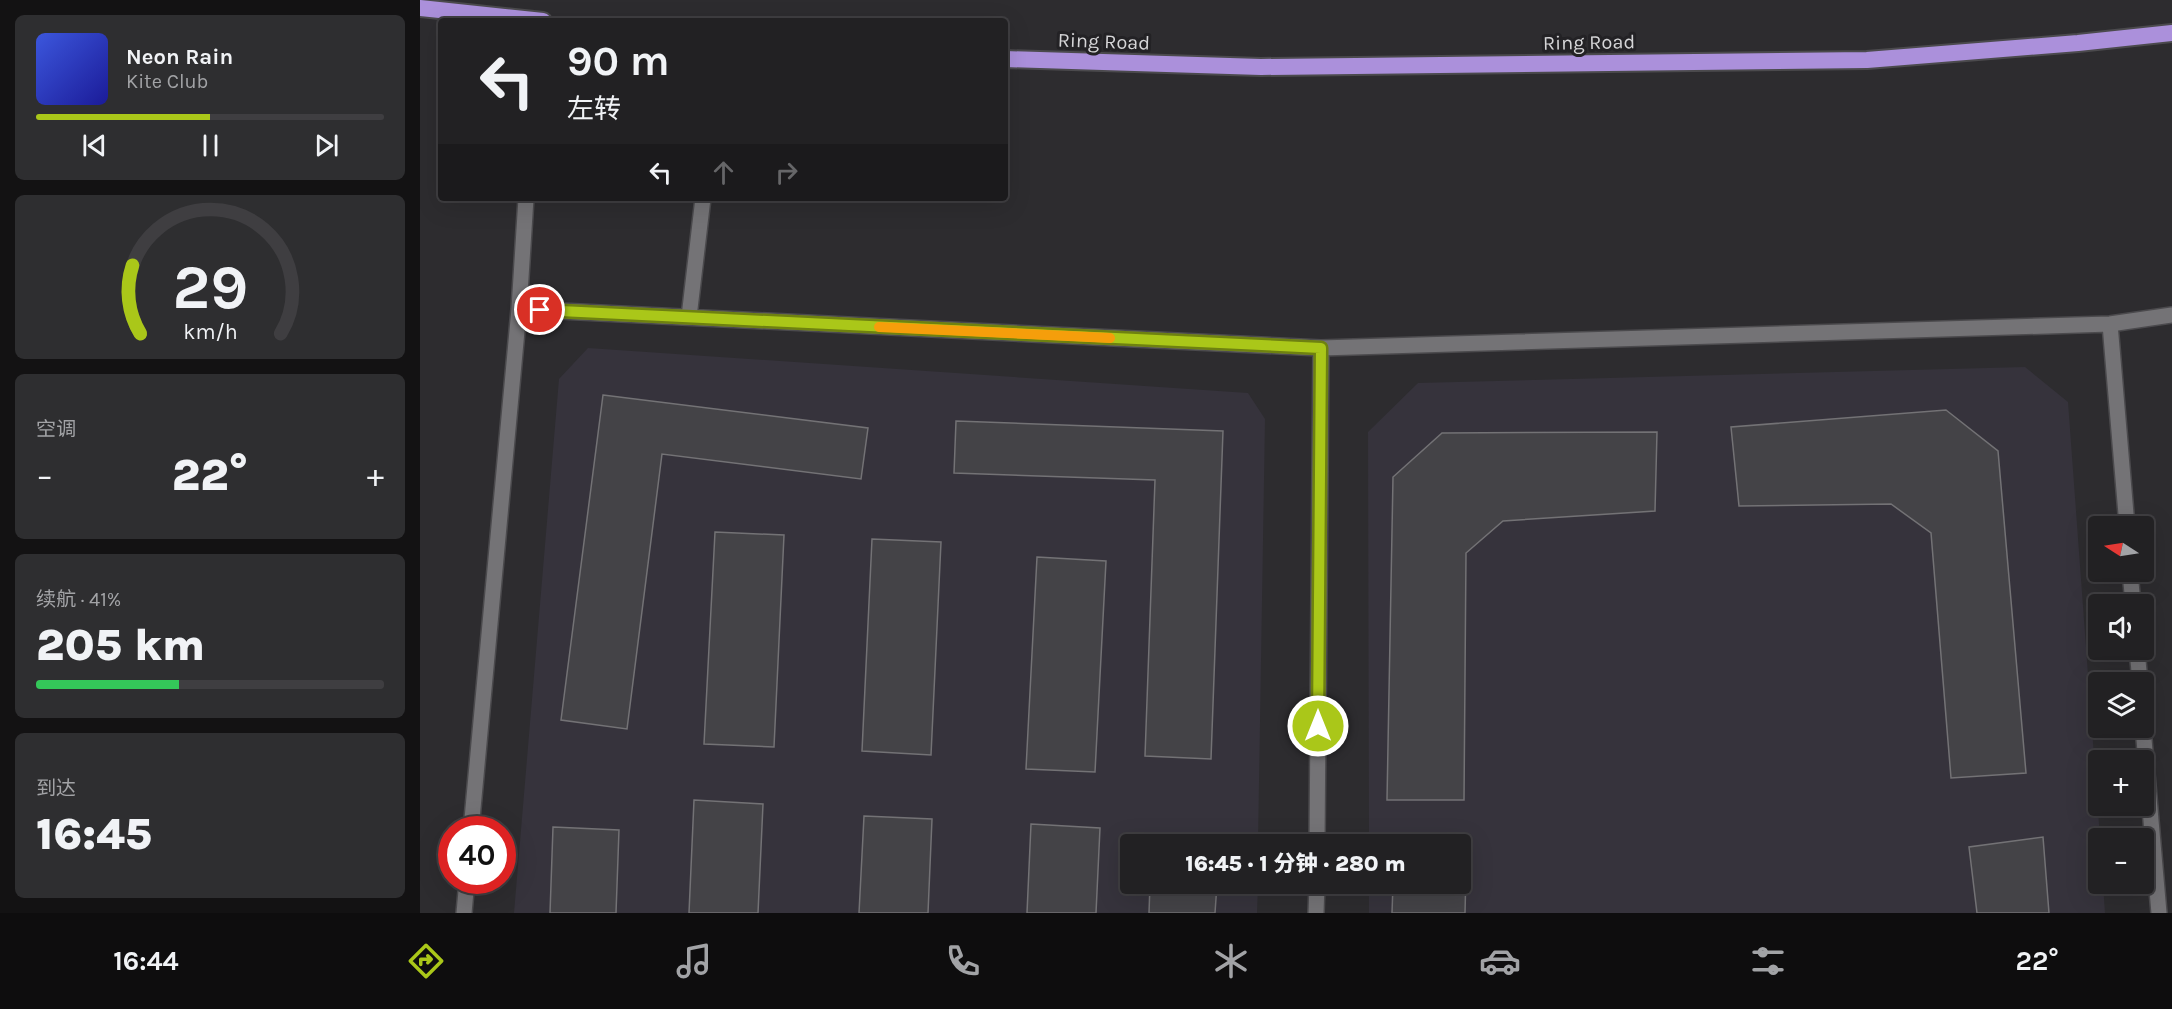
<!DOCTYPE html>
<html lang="zh">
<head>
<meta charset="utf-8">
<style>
	body { margin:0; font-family:Karla,"Noto Sans SC",sans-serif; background:#2e2e30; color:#f1f3f6; height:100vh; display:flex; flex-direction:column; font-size:22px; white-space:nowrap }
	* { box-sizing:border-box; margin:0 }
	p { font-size:20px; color:#a2a3a6 }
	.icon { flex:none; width:33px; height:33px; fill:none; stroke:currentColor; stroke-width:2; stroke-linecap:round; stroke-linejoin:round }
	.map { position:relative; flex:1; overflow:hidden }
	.panel { display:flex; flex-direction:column; gap:15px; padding:15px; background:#131213; width:420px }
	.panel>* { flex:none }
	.hud { position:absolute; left:18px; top:18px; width:570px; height:183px; border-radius:6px; box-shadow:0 6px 24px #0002,0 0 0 2px #3f3e41; background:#222123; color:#f1f3f6; overflow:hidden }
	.needle { width:39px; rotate:282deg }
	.controls { position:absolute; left:1668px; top:516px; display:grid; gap:12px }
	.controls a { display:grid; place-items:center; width:66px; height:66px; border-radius:6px; background:#222123; box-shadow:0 6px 24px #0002,0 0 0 2px #3f3e41; font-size:30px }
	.speed { position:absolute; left:18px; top:816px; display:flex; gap:12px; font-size:30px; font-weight:700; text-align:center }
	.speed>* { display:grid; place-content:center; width:78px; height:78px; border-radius:50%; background:#222123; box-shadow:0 6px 24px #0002,0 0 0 2px #3f3e41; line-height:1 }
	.speed .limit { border:9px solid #d22; background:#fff; color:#111 }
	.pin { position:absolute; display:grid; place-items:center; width:51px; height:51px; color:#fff; margin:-26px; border:3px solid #fff; border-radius:50%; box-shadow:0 2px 6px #0007 }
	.me { position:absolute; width:66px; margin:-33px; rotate:0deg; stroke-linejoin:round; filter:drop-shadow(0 0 4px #0008) }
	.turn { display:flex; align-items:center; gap:21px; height:126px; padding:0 30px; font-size:27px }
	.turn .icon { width:78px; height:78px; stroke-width:2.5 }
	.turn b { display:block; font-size:42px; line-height:51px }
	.lanes { display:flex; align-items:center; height:57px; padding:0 30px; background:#0003; justify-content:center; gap:30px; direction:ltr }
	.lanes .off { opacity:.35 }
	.big { font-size:45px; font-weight:800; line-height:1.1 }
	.panel .widget { flex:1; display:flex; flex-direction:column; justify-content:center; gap:9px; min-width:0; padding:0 21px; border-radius:9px; background:#2e2e30 }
	.panel .dial { align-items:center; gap:0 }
	.dial svg { height:156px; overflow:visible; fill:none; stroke:#3f3e41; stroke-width:7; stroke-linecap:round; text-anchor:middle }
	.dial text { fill:#f1f3f6; stroke:none }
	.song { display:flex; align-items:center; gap:18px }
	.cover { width:72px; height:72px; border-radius:9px; background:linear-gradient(135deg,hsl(230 70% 55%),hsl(240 70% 35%)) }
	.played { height:6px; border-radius:3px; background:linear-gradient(90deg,#aac719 50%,#3f3e41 50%) }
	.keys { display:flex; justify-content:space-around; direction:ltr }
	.heat { display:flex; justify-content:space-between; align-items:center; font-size:33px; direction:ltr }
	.charge { height:9px; border-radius:4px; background:linear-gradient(90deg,#34c759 41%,#3f3e41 0) }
	.trip { position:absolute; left:700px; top:834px; width:351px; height:60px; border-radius:6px; background:#222123; box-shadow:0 6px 24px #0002,0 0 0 2px #3f3e41; font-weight:800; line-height:60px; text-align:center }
	.menu { display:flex; height:96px; justify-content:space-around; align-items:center; background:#0e0d0e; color:#a2a3a6 }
	.menu .icon { width:42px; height:42px }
	.menu .selected { color:#aac719 }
	.menu b { font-size:27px; color:#f1f3f6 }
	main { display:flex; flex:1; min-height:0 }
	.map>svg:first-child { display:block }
	.built { fill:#36333c }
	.building { fill:#444347; stroke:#737275; stroke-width:1.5 }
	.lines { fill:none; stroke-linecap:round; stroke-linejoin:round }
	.tertiary-casing { stroke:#4b4a4d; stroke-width:18 }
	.trunk-casing { stroke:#4b4a4d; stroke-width:20 }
	.tertiary { stroke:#747376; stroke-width:15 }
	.trunk { stroke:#ab90db; stroke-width:16 }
	.route-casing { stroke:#6e8110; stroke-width:15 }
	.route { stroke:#aac719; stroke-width:10 }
	.slow { stroke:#f59e0b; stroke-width:10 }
	.labels { text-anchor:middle; stroke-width:6; stroke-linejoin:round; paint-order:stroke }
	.street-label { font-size:20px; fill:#d5d5d7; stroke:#232225 }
</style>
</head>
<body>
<main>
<section class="panel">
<div class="widget">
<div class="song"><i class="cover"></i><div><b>Neon Rain</b><p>Kite Club</p></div></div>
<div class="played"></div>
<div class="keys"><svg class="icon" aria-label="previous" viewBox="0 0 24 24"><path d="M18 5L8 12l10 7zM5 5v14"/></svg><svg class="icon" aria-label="pause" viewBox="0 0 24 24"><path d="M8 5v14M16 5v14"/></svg><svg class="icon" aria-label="next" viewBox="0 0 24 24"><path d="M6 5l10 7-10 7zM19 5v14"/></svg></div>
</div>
<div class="widget dial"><svg viewBox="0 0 100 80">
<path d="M14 69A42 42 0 1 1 86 69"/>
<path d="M14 69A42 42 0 0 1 10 34" stroke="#aac719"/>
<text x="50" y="56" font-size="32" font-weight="700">29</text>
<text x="50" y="72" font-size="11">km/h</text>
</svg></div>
<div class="widget"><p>空调</p>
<div class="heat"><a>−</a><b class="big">22°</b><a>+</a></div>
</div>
<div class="widget"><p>续航 · 41%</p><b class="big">205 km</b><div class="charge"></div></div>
<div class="widget"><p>到达</p><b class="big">16:45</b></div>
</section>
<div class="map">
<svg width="1752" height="913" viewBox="0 0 1752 913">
	<rect width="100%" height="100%" fill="#2d2c2f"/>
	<path class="built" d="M168 348 828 393 845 419 838 844H711V884H838L837 913H94L139 379Z
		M1605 367 1648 402 1680 838 1678 884H1683L1685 913H949V884H1041V844H949L948 432 998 383Z"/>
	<path class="building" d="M183 395 448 428 441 479 242 454 207 729 141 720Z
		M1526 410 1578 451 1606 773 1531 778 1511 533 1471 504 1319 506 1311 427Z
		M536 421 803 431 791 759 725 756 735 480 534 473Z
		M1237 432 1235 511 1083 521 1046 553 1044 800H967L973 477 1022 433Z
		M295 532 364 535 354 747 284 744Z
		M452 539 521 542 511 755 442 751Z
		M617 557 686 561 675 772 606 769Z
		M274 800 343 804 338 913H269Z
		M444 816 512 819 508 913H439Z
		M611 824 680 828 676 913H607Z
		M133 827 199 830 196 913H130Z
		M1623 837 1629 913H1557L1549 847Z
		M1041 872H1046L1045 913H972L973 884H1041Z
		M730 884H797L795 913H729Z"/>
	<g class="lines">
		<defs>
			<path id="tertiary" d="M99 309 901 348 1690 324 1752 315
				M269 317 283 198
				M1690 324 1707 526
				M1710 572 1713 604
				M1717 650 1720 682
				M1723 728 1739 913
				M51 830 99 309 106 198
				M897 844 901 348
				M44 913 47 880
				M896 913 897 884"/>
			<path id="trunk" d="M0 8 123 21
				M585 59 841 67 1447 60 1658 43 1752 33"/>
		</defs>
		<use href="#tertiary" class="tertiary-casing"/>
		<use href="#trunk" class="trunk-casing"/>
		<use href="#tertiary" class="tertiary"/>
		<use href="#trunk" class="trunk"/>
	</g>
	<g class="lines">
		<defs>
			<path id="route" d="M120 310 901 348 898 726"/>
		</defs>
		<use href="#route" class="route-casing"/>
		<use href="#route" class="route"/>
		<path class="slow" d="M459 327 690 338"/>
	</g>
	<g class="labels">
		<g class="street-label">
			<text transform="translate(684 41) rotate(2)" y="7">Ring Road</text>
			<text transform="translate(1169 42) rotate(-1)" y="7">Ring Road</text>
		</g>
	</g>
</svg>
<div class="controls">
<a><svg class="needle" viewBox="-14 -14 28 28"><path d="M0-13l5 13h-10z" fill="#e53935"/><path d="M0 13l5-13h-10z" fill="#a2a3a6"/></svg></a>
<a><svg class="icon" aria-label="sound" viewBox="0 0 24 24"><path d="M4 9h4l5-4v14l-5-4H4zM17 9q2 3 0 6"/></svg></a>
<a><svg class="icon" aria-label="layers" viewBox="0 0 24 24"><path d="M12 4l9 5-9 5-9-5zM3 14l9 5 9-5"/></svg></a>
<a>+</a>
<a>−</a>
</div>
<div class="speed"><div class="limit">40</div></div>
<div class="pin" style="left:120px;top:310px;background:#d93025"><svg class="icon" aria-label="arrive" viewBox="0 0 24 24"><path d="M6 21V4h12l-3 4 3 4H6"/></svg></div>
<svg class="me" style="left:898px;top:726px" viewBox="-20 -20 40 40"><circle r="17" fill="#aac719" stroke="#fff" stroke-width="3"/><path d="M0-11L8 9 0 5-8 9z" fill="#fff"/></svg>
<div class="trip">16:45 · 1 分钟 · 280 m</div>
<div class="hud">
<div class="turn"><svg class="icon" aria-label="left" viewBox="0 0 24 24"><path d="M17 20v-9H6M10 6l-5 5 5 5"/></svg><div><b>90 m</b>左转</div></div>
<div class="lanes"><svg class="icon" aria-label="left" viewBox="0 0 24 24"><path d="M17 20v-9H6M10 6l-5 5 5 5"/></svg><svg class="icon off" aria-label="ahead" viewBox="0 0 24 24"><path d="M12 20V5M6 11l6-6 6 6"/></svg><svg class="icon off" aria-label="right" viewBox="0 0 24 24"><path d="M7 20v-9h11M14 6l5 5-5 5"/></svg></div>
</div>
</div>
</main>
<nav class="menu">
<b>16:44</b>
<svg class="icon selected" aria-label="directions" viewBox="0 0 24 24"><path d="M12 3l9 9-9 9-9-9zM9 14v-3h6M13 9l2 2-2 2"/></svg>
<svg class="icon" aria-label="music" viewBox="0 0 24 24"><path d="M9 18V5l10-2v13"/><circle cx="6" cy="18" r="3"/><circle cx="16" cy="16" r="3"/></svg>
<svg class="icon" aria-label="phone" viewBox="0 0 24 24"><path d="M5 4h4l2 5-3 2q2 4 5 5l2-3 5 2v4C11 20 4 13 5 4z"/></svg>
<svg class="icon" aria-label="climate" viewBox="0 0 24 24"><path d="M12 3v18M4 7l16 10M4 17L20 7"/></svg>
<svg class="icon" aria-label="car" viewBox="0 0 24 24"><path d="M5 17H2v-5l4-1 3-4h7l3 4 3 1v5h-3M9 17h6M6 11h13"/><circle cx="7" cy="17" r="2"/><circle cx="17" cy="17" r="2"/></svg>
<svg class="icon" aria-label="filters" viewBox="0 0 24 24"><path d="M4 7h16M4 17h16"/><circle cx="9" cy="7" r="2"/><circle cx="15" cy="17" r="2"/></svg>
<b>22°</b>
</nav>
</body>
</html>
